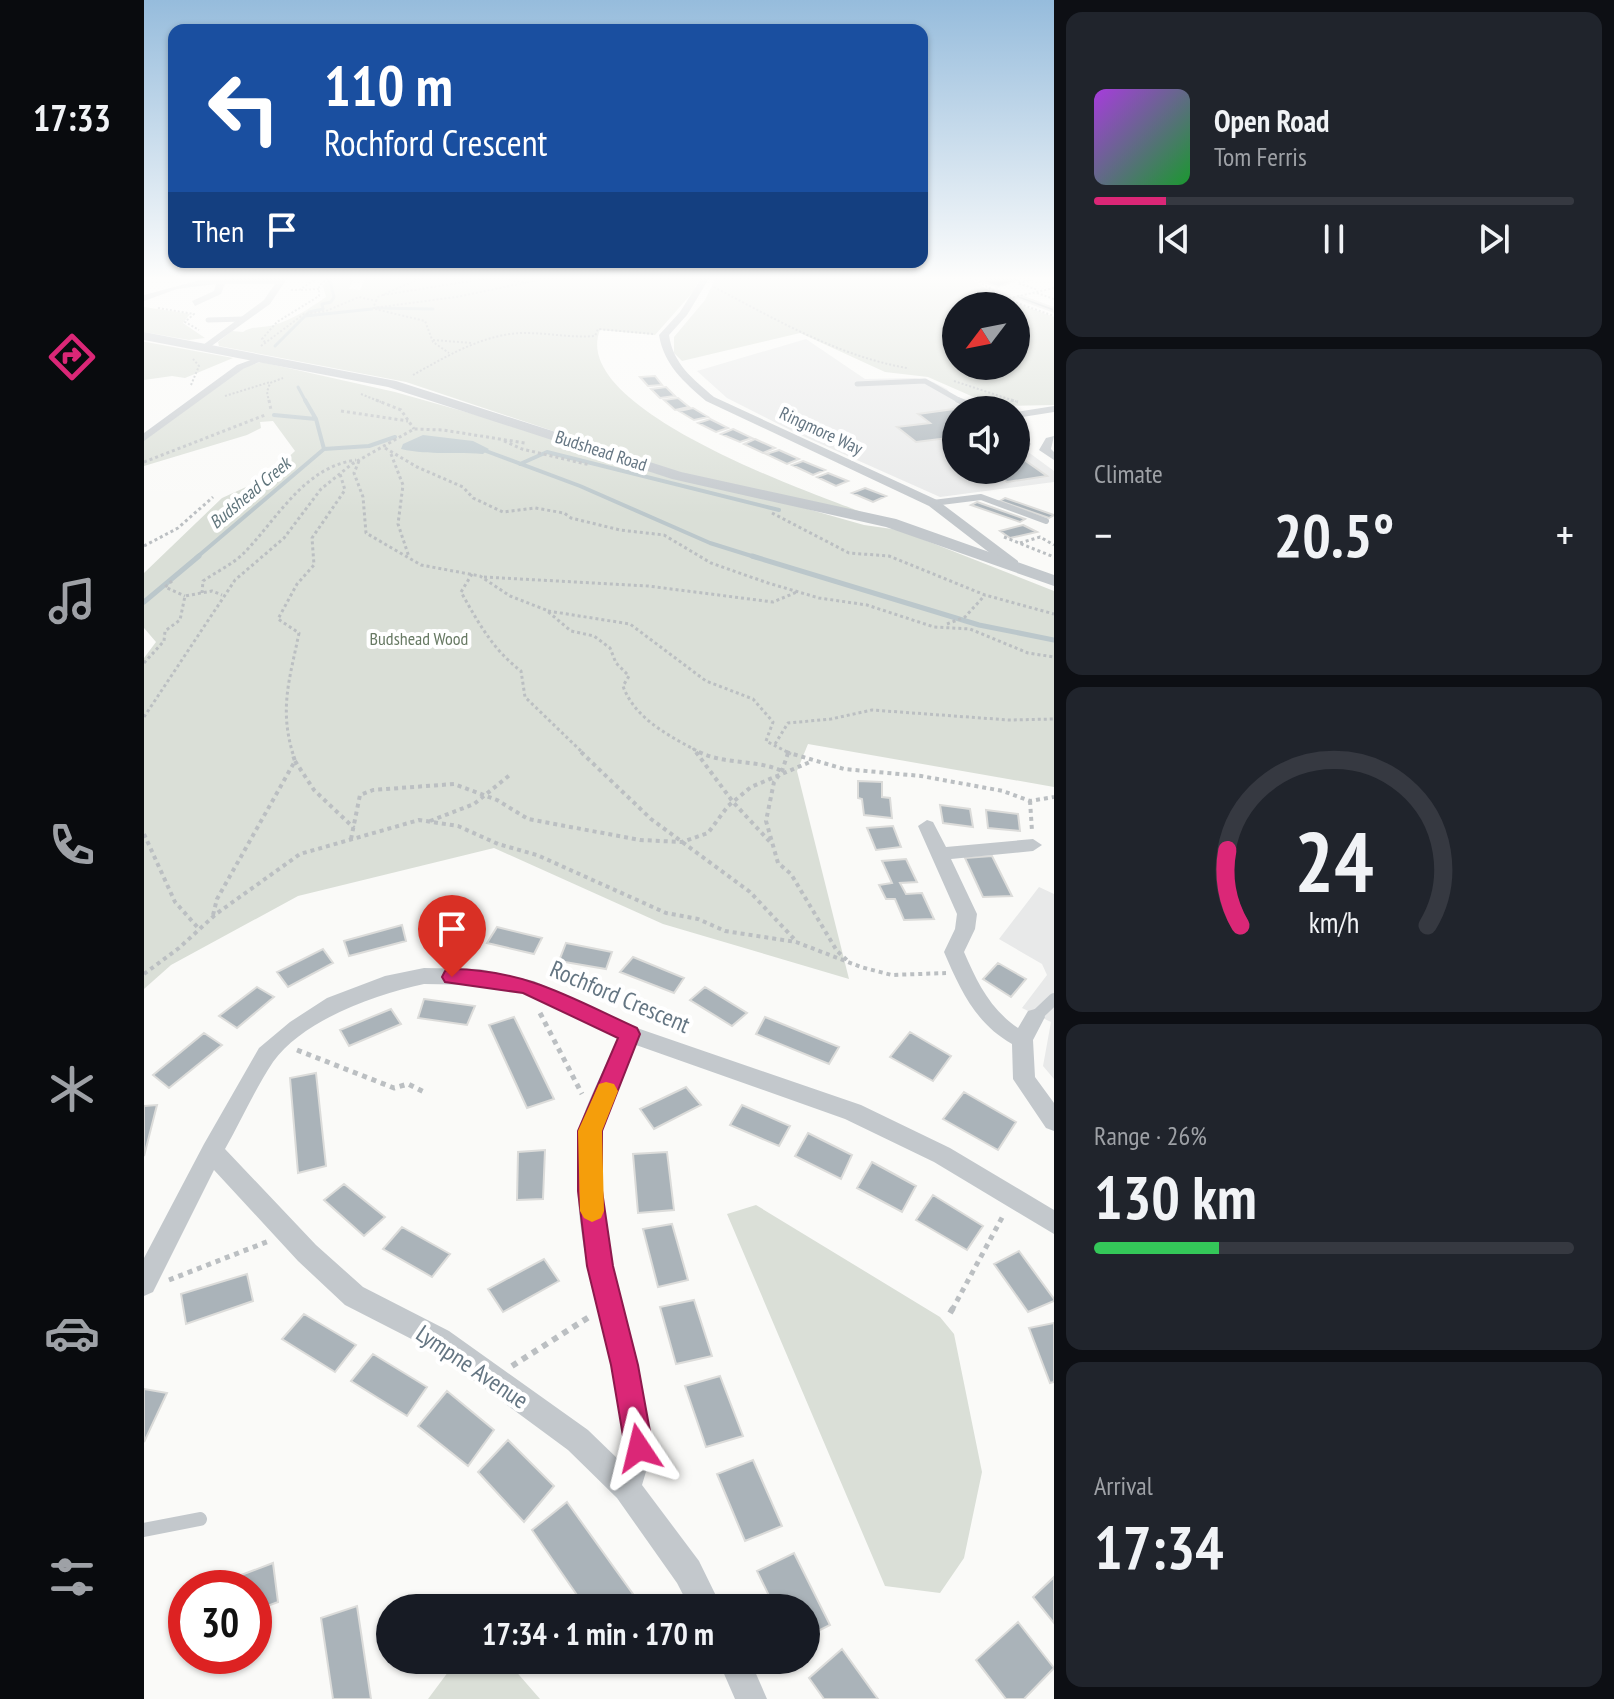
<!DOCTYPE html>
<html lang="en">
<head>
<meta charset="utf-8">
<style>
	body { margin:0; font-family:"PT Sans Narrow",sans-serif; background:#20242c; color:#f1f3f6; height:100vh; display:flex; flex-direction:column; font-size:30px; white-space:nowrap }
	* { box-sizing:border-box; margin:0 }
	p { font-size:26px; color:#9ea1a6 }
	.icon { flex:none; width:44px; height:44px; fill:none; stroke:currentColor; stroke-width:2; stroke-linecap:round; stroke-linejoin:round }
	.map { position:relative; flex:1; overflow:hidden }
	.side { display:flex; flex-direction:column; gap:12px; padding:12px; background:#0d0f14; width:560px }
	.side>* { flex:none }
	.top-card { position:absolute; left:24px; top:24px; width:760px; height:244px; border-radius:16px; box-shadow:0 2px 6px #0004; background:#1a4fa0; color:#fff; overflow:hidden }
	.needle { width:52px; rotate:238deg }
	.tools { position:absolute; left:798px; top:292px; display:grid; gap:16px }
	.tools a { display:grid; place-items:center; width:88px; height:88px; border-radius:50%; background:#171b24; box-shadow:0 2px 6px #0004; font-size:40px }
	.speed { position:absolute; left:24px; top:1570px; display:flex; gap:16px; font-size:40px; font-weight:700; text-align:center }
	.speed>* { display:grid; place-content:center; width:104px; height:104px; border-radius:50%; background:#171b24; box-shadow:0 2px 6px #0004; line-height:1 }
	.speed .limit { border:12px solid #d22; background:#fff; color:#111 }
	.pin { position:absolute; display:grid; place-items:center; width:68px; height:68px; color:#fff; margin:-82px -34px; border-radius:50% 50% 50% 0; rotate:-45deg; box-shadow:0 0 8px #0007 }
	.pin .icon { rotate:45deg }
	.me { position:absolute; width:88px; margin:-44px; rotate:350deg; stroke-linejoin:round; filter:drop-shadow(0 0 6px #0008) }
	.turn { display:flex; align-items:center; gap:28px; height:168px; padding:0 24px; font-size:36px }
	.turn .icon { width:104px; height:104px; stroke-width:2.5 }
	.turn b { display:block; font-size:56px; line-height:68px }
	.then { display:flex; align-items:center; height:76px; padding:0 24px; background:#0003; gap:16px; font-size:30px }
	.big { font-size:60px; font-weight:600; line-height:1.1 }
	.side .widget { flex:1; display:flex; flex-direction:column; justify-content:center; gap:12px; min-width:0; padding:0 28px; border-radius:16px; background:#20242c }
	.side .dial { align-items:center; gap:0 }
	.dial svg { height:208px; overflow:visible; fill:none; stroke:#363941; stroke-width:7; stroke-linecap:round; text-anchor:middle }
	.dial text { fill:#f1f3f6; stroke:none }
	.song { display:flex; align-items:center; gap:24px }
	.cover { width:96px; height:96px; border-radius:12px; background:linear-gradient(135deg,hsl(280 70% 55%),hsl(130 70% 35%)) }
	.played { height:8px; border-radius:4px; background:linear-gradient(90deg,#db2777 15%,#363941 15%) }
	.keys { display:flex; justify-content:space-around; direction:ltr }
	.heat { display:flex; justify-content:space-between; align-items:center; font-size:44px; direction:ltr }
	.charge { height:12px; border-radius:6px; background:linear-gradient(90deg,#34c759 26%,#363941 0) }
	.trip { position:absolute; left:232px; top:1594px; width:444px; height:80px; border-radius:40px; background:#171b24; box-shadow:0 2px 6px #0004; font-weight:600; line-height:80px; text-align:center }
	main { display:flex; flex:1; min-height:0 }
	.tab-bar { display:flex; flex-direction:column; width:144px; justify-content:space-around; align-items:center; background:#090b0e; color:#9ea1a6 }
	.tab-bar .icon { width:56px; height:56px }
	.tab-bar .active { color:#db2777 }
	.tab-bar b { font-size:36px; color:#f1f3f6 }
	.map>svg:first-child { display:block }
	.built { fill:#e8e9e9 }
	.green { fill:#dadfd7; fill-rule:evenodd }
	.water { fill:#bbc7cb }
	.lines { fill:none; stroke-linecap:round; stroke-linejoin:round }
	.stream-far2 { stroke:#bbc7cb; stroke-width:3 }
	.stream-far1 { stroke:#bbc7cb; stroke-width:4 }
	.stream { stroke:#bbc7cb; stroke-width:5 }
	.building { fill:#aab3b9; stroke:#dcdcda; stroke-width:2 }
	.path-far4 { stroke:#bbbfc2; stroke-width:2; stroke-dasharray:2 2; stroke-linecap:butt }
	.path-far3 { stroke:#bbbfc2; stroke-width:3; stroke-dasharray:3 3; stroke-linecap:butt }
	.path-far2 { stroke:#bbbfc2; stroke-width:4; stroke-dasharray:4 4; stroke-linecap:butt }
	.path-far1 { stroke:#bbbfc2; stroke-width:5; stroke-dasharray:5 5; stroke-linecap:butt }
	.path { stroke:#bbbfc2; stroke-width:6; stroke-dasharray:6 6; stroke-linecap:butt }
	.service-far3 { stroke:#c3c8cc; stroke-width:5 }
	.service-far2 { stroke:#c3c8cc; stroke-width:6 }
	.service-far1 { stroke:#c3c8cc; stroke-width:12 }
	.service { stroke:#c3c8cc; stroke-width:14 }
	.minor { fill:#c3c8cc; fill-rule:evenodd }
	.tertiary { fill:#c3c8cc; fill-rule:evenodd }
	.route { fill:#db2777; stroke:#8e194d; stroke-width:2 }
	.slow { fill:#f59e0b }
	.labels { text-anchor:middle; stroke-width:8; stroke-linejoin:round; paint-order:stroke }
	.far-street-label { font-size:18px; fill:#657683; stroke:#fff }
	.far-water-label { font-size:18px; font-style:italic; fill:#60757c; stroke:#fff }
	.far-park-label { font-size:18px; fill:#687a64; stroke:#fff }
	.near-street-label { font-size:24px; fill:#657683; stroke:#fff }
</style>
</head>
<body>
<main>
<nav class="tab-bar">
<b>17:33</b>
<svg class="icon active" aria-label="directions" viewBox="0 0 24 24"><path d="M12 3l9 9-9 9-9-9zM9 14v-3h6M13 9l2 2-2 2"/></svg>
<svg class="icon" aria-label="music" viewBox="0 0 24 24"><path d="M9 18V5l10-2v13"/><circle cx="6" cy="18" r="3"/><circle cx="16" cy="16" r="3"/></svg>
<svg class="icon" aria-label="phone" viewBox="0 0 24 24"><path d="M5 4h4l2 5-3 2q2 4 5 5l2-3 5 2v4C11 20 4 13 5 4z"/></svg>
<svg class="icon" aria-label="climate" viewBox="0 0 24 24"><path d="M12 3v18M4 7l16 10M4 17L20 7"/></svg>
<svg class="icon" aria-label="car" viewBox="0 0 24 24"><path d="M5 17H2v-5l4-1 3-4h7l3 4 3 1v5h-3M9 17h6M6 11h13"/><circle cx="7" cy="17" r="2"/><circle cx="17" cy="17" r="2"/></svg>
<svg class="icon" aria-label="filters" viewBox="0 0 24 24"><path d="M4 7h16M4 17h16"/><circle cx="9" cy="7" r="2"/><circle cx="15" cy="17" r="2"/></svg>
</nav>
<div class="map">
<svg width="910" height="1699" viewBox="0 0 910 1699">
	<rect width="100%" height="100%" fill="#fafaf8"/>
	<path class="built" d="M662 339 721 379 771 378 789 382 803 389 816 407 827 410H812V470H872V443L910 471V482L796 497 650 432 583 398 553 371Z
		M895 887 910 894V1079L899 1066 907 1022 878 1008 903 975 898 964 855 939Z"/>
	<path class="green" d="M186 277H210L205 289 216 290 222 277H556L549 292 511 335 456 330C424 409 668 493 720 513L532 472 262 382 75 346 74 342 88 331 99 332C107 326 120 328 130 325 148 320 166 308 182 297L179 286Z
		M572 277H824L855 297 910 317V405L850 406 784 377 741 372 656 333 538 361 530 353V337L561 300ZM812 306H872V366H812Z
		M0 307 46 314 39 323 61 338 45 340 0 332Z
		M0 342H2L89 358 41 378 28 376 0 380Z
		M117 362 251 392 720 525 755 530 910 591V787L664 744 653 771 705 979 519 924 350 848 154 896 27 965 0 989V658L12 642 0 628V573L78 498 122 478 151 451 129 421 116 422 117 428 103 435 0 466V440C33 417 79 371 117 362Z
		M612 1205 796 1317 810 1334 838 1472 820 1558 796 1593 741 1586 583 1214Z
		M313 1660H362L396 1699H284Z"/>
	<path class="water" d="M279 435 329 441 345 449 339 454C310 451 288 456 257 449L259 444Z"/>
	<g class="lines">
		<path class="stream-far2" d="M232 308 289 309
			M161 316 228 309
			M131 346 165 312 179 309 178 304 187 302 190 297 186 281 190 277
			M154 387 162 402"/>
		<path class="stream-far1" d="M130 415 172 419
			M180 449 225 446 251 437
			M342 451 436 486 566 543 614 558
			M376 464 403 452 635 510
			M52 558 180 449 172 419 161 400"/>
		<path class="stream" d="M608 556 835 625 910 640
			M0 602 55 556"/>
	</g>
	<path class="building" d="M838 277H870L877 279 854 287 837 281 844 280Z
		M877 296 910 308V312L870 297Z
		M511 376 518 385 504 386 496 377Z
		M522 387 531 396 516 398 507 389Z
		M534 398 545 407 531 410 520 400Z
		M549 408 564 417 550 420 535 411Z
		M810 409 812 444 804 438 772 442 753 427 786 423 774 414Z
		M566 419 584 428 572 432 554 423Z
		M589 429 608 438 596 442 577 434Z
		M611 439 631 448 619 453 600 444Z
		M635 450 655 459 643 464 622 454Z
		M872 454 903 476 863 482 847 470H872Z
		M659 461 681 470 669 475 648 465Z
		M684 473 704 481 692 486 673 477Z
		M721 488 742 496 729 502 708 493Z
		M861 498 910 515 905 518 856 501Z
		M833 502 881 519 876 522 827 505Z
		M879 525 893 532 866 538 856 531Z
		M714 781 738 782V797L746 798 748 818 720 815 718 799 714 798Z
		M796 805 826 809 829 827 799 823Z
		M842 810 874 814 876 831 844 828Z
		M749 826 757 847 732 850 723 828Z
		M848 856 868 896 839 897 821 858Z
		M762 859 773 882 756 883 762 894 778 893 790 919 760 920 751 899H742L735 885 748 883 738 861Z
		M281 924H329L327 941H278Z
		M258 925 262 941 205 956 200 941Z
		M353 927 398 938 390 954 343 943Z
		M422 943 468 952 462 969 415 961Z
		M179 949 189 963 144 987 133 972Z
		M489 957 540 978 530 993 476 972Z
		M854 963 882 979 867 997 839 979Z
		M113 987 130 997 93 1028 75 1016Z
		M561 987 603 1013 588 1026 546 1000Z
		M280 999 331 1006 323 1025 274 1018Z
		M247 1009 257 1024 205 1046 196 1030Z
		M370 1017 410 1099 383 1108 345 1025Z
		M621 1017 695 1047 685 1064 612 1034Z
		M766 1032 807 1056 789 1081 746 1057Z
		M60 1033 78 1045 25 1088 9 1075Z
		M172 1073 182 1166 154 1173 146 1078Z
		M542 1087 557 1105 510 1129 496 1109Z
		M820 1092 872 1122 854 1150 799 1119Z
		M13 1105 0 1156V1106Z
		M598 1105 646 1126 635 1146 586 1125Z
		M664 1133 708 1155 697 1179 651 1156Z
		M401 1150 399 1199 373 1200 374 1152Z
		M523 1152 530 1210 494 1213 489 1154Z
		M728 1162 772 1186 758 1212 713 1188Z
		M200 1184 241 1217 220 1236 180 1200Z
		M789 1195 839 1226 823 1250 772 1220Z
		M528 1224 544 1280 514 1287 499 1229Z
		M258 1227 306 1254 288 1277 239 1249Z
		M875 1251 910 1299V1301L884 1312 850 1264Z
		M400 1259 415 1281 359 1312 344 1289Z
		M103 1274 109 1301 42 1324 37 1294Z
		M550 1300 568 1356 532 1364 516 1307Z
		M160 1314 212 1345 191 1372 138 1339Z
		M910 1323V1382L906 1383 885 1328Z
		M229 1354 283 1387 263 1416 207 1381Z
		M576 1376 599 1436 562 1447 541 1386Z
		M0 1389 23 1393 0 1442Z
		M303 1391 350 1430 324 1466 274 1426Z
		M364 1440 410 1486 380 1522 334 1472Z
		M609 1460 638 1526 601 1541 573 1474Z
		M423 1502 499 1608H442L388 1530Z
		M650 1553 686 1625 662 1637V1608H631L613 1571Z
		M129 1563 134 1602 110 1611V1588H63Z
		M910 1577V1623L889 1597Z
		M42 1596V1637L38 1639 33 1600Z
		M213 1606 227 1699H189L177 1618Z
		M874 1622 910 1668 880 1699H862L832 1660Z
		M698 1649 734 1699H680L665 1678Z"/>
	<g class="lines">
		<path class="path-far4" d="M828 277 862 299
			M880 277 888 280 874 283 894 290
			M0 282 14 277
			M570 287C631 319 694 356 763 368
			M910 288 862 299 910 316
			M147 290H155L175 277
			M157 290 175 289
			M893 293 910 299
			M239 295 352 277 382 283
			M232 301 234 297 279 277
			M14 308 50 314 41 322 55 330
			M229 308 312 297 410 277
			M231 309 281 321 289 342 305 353
			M289 340 328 343
			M121 342 118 339 133 322 175 296V286L185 277
			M117 346 160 314 182 311 215 297 232 301 229 308
			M269 375C303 356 341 333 381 333 405 333 427 338 451 336L454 329 510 334
			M810 381 874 402
			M47 385 55 366 49 359
			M217 394 237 402
			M81 396 126 382
			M125 402 123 392 126 383 139 378"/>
		<path class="path-far3" d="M125 400 127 410
			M232 400 257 410 270 429
			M867 400 874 402
			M197 411 264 421
			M872 440 889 446
			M360 441 378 449 446 465
			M241 448 273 467 319 487 329 498 359 512 391 508 420 513 427 518 476 530 520 535 567 563 624 583 675 598 723 605 790 627 826 629 884 653 910 657
			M247 454 259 485 254 524 265 557
			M215 461 210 473 219 497 222 533 277 565 336 576 366 596 402 610 427 631 450 636 466 648 472 663 485 676 479 686C491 720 529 738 559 754
			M0 462 121 415
			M628 513 705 553 745 556 841 595 910 614
			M860 537 910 557
			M876 543 896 537 910 545
			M0 546 34 528 69 497
			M328 574 317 592C334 622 349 650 377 671L381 697 440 754
			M340 577 504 586 629 602 653 592
			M28 581 21 587 41 596
			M58 593 59 581C72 572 89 564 100 553 134 518 160 467 212 460
			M404 611 486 624 562 681 609 699 629 722 622 741 647 754
			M803 624 821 617 841 595
			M0 663 20 641 21 631 36 620 41 596 68 591 78 595
			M0 717 91 580 140 538 177 489 208 464 270 429 299 430 381 443
			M631 744 644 723 687 719 728 710 865 720 910 719
			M549 748 553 754
			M149 754C135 708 146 678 155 633L134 619 153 584 170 565 168 538 201 490 196 474"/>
		<path class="path-far2" d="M437 752 507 819 606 892 652 941
			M552 752 589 802 627 843
			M555 752C582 765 611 759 638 771
			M642 752 700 769 777 776 859 791 886 801 910 797
			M644 753 638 771 630 782 622 821 634 863 647 874 693 951 704 961
			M151 761 170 790 210 828
			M886 801 888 831
			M286 821 330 804 367 774
			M0 834 31 902 56 930
			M207 839 216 795 229 790 310 784 353 800 384 819 496 840 538 842 564 833 584 806 607 787 666 762
			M69 915 73 899 151 761 148 752
			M0 974 35 948 72 914 156 854 275 820 314 826 354 844 393 855 522 913 554 919 581 931 652 942 717 967 748 975 802 973"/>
		<path class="path-far1" d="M396 1013 438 1094
			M153 1050 250 1088 264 1084 282 1093
			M25 1280 125 1241
			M808 1310 860 1214"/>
		<path class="path" d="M806 1313 809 1308
			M368 1366 445 1317"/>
		<path class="service-far3" d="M64 320 100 319
			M713 384 781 381 818 402"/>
		<path class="service-far2" d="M814 400 839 410
			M789 503 837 497 902 521"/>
		<path class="service-far1" d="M891 1017 910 999"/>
		<path class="service" d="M0 1530 56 1519"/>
		<path class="minor" d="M136 277H144L126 304 62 350 57 347 59 345 120 300 131 284H81L77 294 51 306 48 301 70 291 72 284 33 289 0 301V295L56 280Z
			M558 277H566L543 315 525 335C529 364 549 379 570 397L793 500 874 561V567H864L785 506 562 401C540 382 520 365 515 335L536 312Z
			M117 356 125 358 99 369 0 441V433L93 365Z
			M910 406V412L872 418V412Z
			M910 436 907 449 910 452V460L895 450 902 438Z
			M783 820 789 822 802 847 889 839 898 845 889 851 807 859 833 914 831 929 820 952C833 982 846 1009 874 1028L884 1011 891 1009 898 1011 901 1017 889 1040 891 1077 910 1103V1131L902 1128 869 1079 868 1044C831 1023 816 989 800 952L811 929 813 914 774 826Z
			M280 968 336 969 390 981 493 1028 717 1105 806 1148 910 1210V1234L790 1162 701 1119 492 1045 457 1131 458 1191 469 1266 494 1365 509 1448 498 1485 555 1561 578 1608H546L533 1583 473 1498 424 1450 287 1349 201 1305 154 1261 70 1170 9 1292 0 1296V1258L60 1144 115 1048 146 1022 183 998 241 976ZM280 984 336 985 379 993 474 1038C465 1060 436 1114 435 1134 430 1178 435 1227 444 1269 454 1313 489 1423 477 1462L444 1430 305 1331 219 1287 172 1245 81 1149C97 1121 111 1089 129 1062 159 1020 232 994 280 984Z
			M574 1660H606L623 1699H591Z"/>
		<path class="tertiary" d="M0 332 252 381 537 472 752 519 910 575V586L742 527 528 479 244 387 0 340Z"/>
	</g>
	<linearGradient id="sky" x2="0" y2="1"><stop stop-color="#96bcdc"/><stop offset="0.54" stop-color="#fdfdfc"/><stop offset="1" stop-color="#fdfdfc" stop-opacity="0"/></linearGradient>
	<rect width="910" height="515" fill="url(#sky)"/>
	<path class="route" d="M308 969C383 970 427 998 493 1028L496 1034 458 1131V1191L469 1266 494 1365 509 1448 505 1458 495 1462 485 1458 481 1448 467 1365 443 1266 434 1191V1131L474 1038 379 993 301 982 298 977 301 971Z"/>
	<path class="slow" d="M462 1082 470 1084 474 1091 458 1131 460 1211 457 1218 448 1222 440 1218 436 1211 434 1131 455 1084Z"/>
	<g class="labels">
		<g class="far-street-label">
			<text transform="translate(677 431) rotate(25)" y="6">Ringmore Way</text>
			<text transform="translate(457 451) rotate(18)" y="6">Budshead Road</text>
		</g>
		<g class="far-water-label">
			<text transform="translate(106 493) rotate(-40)" y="6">Budshead Creek</text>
		</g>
		<g class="far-park-label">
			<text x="275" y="645">Budshead Wood</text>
		</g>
		<g class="near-street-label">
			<text transform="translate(476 997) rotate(23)" y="8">Rochford Crescent</text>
			<text transform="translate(328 1367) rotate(34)" y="8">Lympne Avenue</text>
		</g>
	</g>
</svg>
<div class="tools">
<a><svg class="needle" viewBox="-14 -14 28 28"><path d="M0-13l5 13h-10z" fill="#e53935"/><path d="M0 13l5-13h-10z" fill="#9ea1a6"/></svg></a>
<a><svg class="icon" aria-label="sound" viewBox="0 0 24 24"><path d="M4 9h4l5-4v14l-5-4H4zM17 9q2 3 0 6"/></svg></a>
</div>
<div class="speed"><div class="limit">30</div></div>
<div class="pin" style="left:308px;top:977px;background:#d93025"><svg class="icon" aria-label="arrive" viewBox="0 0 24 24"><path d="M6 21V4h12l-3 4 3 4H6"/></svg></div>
<svg class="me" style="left:495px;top:1448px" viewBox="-20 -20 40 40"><path d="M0-17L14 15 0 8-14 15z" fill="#db2777" stroke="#fff" stroke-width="4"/></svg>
<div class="trip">17:34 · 1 min · 170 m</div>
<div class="top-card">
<div class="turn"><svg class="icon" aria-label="left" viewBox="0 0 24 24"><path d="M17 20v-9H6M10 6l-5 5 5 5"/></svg><div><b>110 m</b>Rochford Crescent</div></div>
<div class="then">Then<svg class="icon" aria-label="arrive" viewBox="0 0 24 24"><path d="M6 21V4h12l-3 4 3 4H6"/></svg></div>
</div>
</div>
<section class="side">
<div class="widget">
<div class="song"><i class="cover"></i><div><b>Open Road</b><p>Tom Ferris</p></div></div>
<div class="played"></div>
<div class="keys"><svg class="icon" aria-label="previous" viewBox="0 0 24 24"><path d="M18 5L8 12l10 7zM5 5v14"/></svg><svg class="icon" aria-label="pause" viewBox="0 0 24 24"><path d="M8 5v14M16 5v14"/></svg><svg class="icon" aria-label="next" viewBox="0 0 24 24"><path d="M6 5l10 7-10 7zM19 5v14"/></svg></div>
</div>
<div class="widget"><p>Climate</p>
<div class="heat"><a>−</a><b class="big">20.5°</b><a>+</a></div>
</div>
<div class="widget dial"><svg viewBox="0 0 100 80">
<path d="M14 69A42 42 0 1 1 86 69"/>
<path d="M14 69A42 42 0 0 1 9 40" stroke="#db2777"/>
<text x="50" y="56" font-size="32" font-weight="700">24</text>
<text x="50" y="72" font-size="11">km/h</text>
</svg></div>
<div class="widget"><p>Range · 26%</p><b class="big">130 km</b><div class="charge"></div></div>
<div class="widget"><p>Arrival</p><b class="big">17:34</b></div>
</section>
</main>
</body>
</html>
